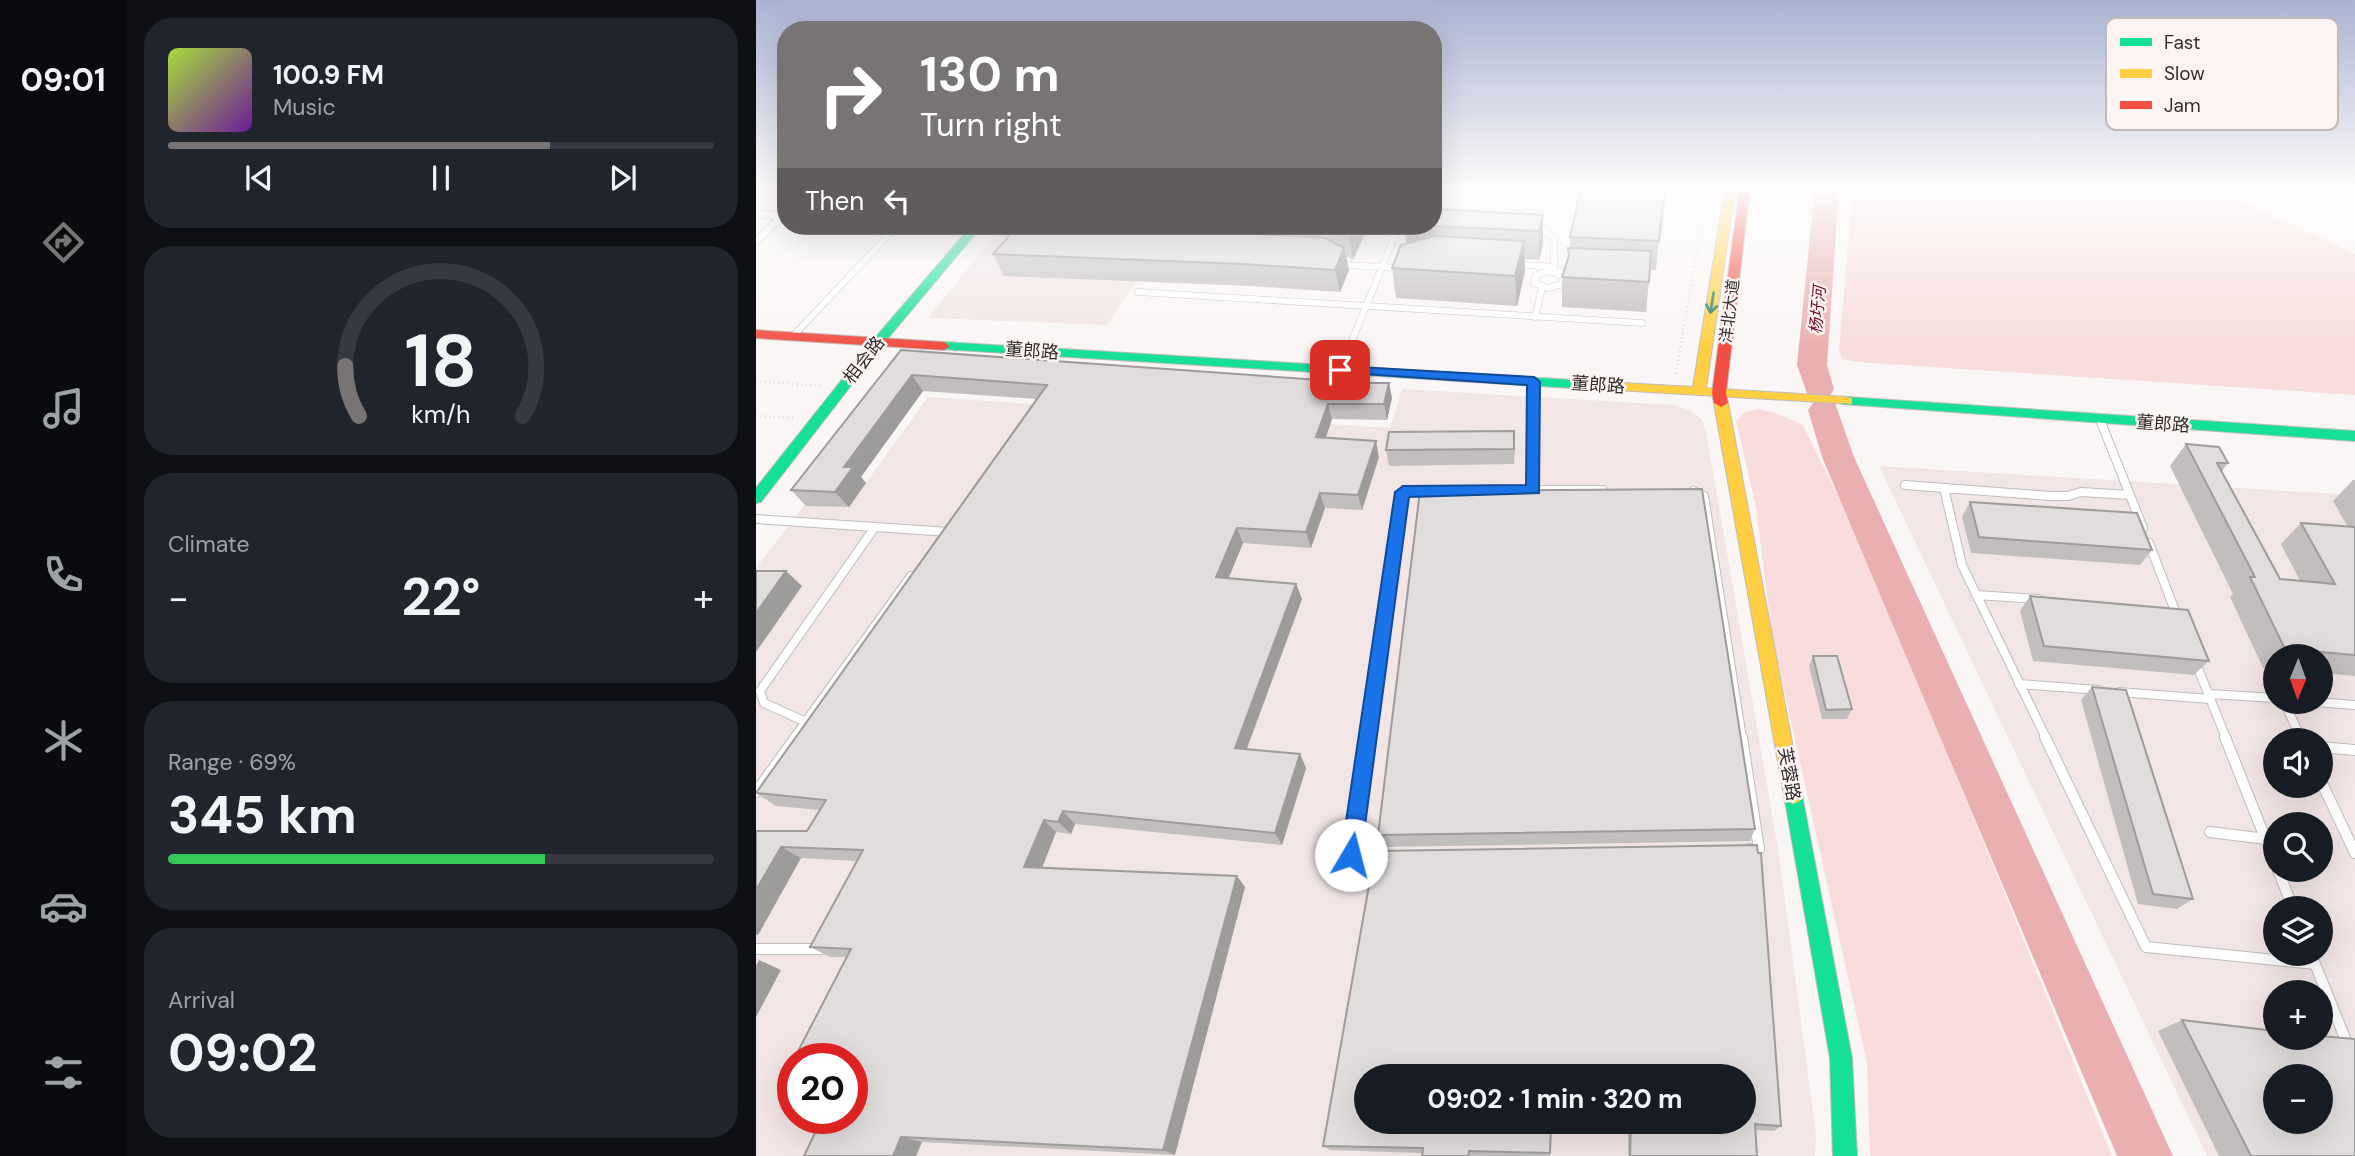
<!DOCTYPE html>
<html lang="en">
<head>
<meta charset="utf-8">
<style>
	body { margin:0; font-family:"DM Sans","Noto Sans SC",sans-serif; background:#20242c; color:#f1f3f6; height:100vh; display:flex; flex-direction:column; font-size:26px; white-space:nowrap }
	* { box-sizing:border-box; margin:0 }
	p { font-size:23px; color:#9ea1a6 }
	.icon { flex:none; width:38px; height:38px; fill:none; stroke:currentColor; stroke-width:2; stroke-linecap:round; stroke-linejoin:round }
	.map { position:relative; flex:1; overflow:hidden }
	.details { display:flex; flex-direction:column; gap:18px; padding:18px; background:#0d0f14; width:630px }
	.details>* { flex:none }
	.banner { position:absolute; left:21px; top:21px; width:665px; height:214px; border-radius:28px; box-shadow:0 7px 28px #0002; background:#787474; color:#fff; overflow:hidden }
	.needle { width:46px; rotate:181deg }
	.controls { position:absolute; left:1507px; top:644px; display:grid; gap:14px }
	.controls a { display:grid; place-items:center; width:70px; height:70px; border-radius:50%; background:#171b24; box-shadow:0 7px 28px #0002; font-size:35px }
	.speed { position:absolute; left:21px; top:1043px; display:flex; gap:14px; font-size:35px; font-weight:700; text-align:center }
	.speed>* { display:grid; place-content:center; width:91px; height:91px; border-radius:50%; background:#171b24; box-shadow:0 7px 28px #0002; line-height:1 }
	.speed .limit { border:10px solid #d22; background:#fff; color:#111 }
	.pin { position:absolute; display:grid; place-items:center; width:60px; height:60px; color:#fff; margin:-30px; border-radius:14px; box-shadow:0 4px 10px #0006 }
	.me { position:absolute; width:77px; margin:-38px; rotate:8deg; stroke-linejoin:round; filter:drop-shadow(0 0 5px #0008) }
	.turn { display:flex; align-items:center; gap:24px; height:147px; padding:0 28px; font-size:32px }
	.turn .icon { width:91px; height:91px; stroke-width:2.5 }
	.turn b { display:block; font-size:49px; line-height:60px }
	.then { display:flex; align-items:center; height:66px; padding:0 28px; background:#0003; gap:14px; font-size:26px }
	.big { font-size:52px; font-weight:700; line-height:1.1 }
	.details .widget { flex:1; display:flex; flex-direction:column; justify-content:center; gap:10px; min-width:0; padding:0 24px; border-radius:28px; background:#20242c }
	.details .dial { align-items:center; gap:0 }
	.dial svg { height:182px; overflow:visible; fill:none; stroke:#363941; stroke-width:7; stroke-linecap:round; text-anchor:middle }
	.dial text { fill:#f1f3f6; stroke:none }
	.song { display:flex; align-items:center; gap:21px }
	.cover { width:84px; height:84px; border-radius:10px; background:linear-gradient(135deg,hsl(80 70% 55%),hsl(280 70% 35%)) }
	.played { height:7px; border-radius:4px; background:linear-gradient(90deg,#787474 70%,#363941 70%) }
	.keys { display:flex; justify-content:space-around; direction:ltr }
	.heat { display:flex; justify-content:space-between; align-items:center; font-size:38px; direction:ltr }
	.charge { height:10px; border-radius:5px; background:linear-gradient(90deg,#34c759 69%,#363941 0) }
	.trip { position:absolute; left:598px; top:1064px; width:402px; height:70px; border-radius:35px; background:#171b24; box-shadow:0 7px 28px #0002; font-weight:700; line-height:70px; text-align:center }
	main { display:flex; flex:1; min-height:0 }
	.menu { display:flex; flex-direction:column; width:126px; justify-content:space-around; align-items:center; background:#090b0e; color:#9ea1a6 }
	.menu .icon { width:49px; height:49px }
	.menu .selected { color:#787474 }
	.menu b { font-size:32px; color:#f1f3f6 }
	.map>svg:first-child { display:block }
	.built { fill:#f2e5e5; fill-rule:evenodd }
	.green { fill:#f9dcdc }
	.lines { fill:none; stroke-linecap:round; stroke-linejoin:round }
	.river { fill:#eaafb0; fill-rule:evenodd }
	.lane-far2-casing { stroke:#c0bcbc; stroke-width:7 }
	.lane-far1-casing { stroke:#c0bcbc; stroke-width:10 }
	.lane-casing { stroke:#c0bcbc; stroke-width:12 }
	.street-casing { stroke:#c0bcbc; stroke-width:2 }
	.fast-casing { stroke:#c0bcbc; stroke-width:2 }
	.slow-casing { stroke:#c0bcbc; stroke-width:2 }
	.jam-casing { stroke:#c0bcbc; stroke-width:2 }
	.path { stroke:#dcdada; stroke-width:2.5; stroke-dasharray:1 3.5; stroke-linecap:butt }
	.lane-far2 { stroke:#fefefe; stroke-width:6 }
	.lane-far1 { stroke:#fefefe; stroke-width:8 }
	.lane { stroke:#fefefe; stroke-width:10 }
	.street { fill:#fefefe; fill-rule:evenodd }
	.fast { fill:#16e098; fill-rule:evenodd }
	.slow { fill:#ffcf43; fill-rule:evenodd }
	.jam { fill:#f24e42; fill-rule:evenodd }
	.wall { fill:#c2bebe }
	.shaded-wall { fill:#9e9b9b }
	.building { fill:#e1dddd; stroke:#9e9b9b; stroke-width:2; fill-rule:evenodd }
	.oneway { stroke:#257e5e }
	.route { fill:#1a73e8; stroke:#114b97; stroke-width:2 }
	.labels { text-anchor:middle; stroke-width:5; stroke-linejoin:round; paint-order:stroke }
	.far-water-label { font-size:16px; font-style:italic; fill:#6f0b1e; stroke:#fef3f3 }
	.far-street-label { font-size:16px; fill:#322e2e; stroke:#fef3f3 }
	.street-label { font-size:18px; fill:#322e2e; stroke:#fef3f3 }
	.key { fill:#fef3f3; stroke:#c1b8b8; stroke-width:2 }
	.key-label { font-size:19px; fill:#322e2e }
</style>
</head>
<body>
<main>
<nav class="menu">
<b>09:01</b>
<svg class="icon selected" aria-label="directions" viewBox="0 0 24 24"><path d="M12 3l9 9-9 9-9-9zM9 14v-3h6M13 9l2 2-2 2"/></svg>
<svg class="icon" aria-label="music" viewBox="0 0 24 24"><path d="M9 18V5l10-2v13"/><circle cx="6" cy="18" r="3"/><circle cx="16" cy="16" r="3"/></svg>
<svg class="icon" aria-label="phone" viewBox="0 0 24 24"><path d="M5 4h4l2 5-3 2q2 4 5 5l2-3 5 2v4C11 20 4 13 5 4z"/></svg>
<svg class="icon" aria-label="climate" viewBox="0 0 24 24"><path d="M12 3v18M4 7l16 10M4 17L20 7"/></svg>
<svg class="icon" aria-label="car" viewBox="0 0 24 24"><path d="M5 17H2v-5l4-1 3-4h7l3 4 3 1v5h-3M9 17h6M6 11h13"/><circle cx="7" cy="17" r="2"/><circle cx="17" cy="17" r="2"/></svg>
<svg class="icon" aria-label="filters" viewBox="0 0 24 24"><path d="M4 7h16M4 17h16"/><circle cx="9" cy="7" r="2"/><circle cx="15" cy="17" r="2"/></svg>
</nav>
<section class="details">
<div class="widget">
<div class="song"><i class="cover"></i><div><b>100.9 FM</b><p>Music</p></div></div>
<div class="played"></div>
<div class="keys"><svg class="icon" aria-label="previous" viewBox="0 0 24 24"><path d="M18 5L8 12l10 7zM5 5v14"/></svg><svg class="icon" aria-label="pause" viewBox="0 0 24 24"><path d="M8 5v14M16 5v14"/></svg><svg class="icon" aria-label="next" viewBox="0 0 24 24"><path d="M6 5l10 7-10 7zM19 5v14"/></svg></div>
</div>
<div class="widget dial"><svg viewBox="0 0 100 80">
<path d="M14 69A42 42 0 1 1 86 69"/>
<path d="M14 69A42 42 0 0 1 8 47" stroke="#787474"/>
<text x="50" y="56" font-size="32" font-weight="700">18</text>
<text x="50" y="72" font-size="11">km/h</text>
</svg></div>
<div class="widget"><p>Climate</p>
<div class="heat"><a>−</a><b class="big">22°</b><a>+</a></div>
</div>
<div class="widget"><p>Range · 69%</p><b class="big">345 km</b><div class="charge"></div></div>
<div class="widget"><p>Arrival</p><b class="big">09:02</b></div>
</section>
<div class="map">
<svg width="1599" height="1156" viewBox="0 0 1599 1156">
	<rect width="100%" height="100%" fill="#fbf6f6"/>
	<path class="built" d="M246 226H416L351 325 172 318Z
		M646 389 918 405 936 411 945 419 950 431 1023 855 1060 1135 1059 1156H0V568L66 482 110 483 172 397 634 428ZM37 1059H96V1118H37ZM611 1076H989V1122H611Z
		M1123 466 1599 495V1156H1451ZM1519 656H1564V702H1519ZM1519 740H1564V786H1519ZM1519 824H1564V870H1519ZM1519 908H1564V954H1519ZM1519 992H1564V1038H1519ZM1519 1076H1564V1122H1519Z"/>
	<path class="green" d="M1097 187H1455L1599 254V395L1100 362 1086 359 1083 350Z
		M1003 409 1023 414 1047 425 1103 538 1356 1156H1114L1111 1063 1017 641 1000 507 980 421 989 412Z"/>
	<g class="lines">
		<path class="river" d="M1059 187H1083L1071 365 1078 389 1074 396 1063 399 1052 396 1041 365Z
			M1068 400 1079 403 1098 457 1417 1156H1361L1066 457 1052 410 1057 403Z"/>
		<defs>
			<path id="lane-far2" d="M733 187 790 203
				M762 217 787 205 809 187
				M780 223 798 238V271L817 272
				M599 227 645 228
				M585 260 590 265 644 268
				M759 264 798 267
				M793 271 806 275 807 284 792 288 778 283 780 275Z
				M382 292 886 323
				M779 317 786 288
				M37 336 141 226
				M584 370 640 233 645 228H656
				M778 381V424
				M1344 420 1346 424"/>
			<path id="lane-far1" d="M1345 422 1387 528
				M1149 485 1294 496H1312L1325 492 1374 495
				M1188 488 1206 565 1290 738
				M778 490H847
				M703 491 778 490V422
				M937 491 948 496 986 738
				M0 519 193 532
				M1393 543 1421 616
				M1220 595 1283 599
				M1439 661 1470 738
				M1263 684 1343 690
				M1363 692 1454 699
				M1452 694 1519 698
				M1528 702 1545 738
				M1559 702 1599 705
				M50 722 8 703 4 691 119 527
				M38 738 155 576
				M612 738 647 492 673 491"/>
			<path id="lane" d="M612 737 595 855 627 854
				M986 737 1003 849H993
				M1289 737 1390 947 1559 964
				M1469 737 1519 863
				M1544 737 1546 740
				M1564 747 1599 750
				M1564 779 1599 853
				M0 792 40 737
				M1454 832 1510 839
				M1522 870 1537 908
				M0 949H66
				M1555 954 1599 1063"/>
			<path id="street" d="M0 211 22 212 30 218 0 246V237L19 219 0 217Z"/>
			<path id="fast" d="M215 226H226L127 344 5 502 0 503V488L119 338Z
				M188 342 832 381 838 385 832 389 184 349V343Z
				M1091 397 1599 431V441L1086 404V398Z
				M1037 786 1044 789 1046 795 1096 1058 1101 1156H1077L1074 1058 1028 795 1030 789Z"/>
			<path id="slow" d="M975 187 979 190 950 388 1091 397 1096 398V404L827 388V382L832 381 937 387 969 190Z
				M965 399 972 403 1046 795 1044 801 1037 804 1030 801 1028 795 958 403Z"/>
			<path id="jam" d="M984 187H994L970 393 972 403 965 407 958 403 956 393Z
				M0 330 188 342 194 346 188 350 0 338Z"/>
		</defs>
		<use href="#lane-far2" class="lane-far2-casing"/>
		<use href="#lane-far1" class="lane-far1-casing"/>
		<use href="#lane" class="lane-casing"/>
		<use href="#street" class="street-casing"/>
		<use href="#fast" class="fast-casing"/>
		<use href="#slow" class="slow-casing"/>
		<use href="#jam" class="jam-casing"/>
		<path class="path" d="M920 374 944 231 955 187
			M0 381 64 386
			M0 416 38 418"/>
		<use href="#lane-far2" class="lane-far2"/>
		<use href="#lane-far1" class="lane-far1"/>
		<use href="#lane" class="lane"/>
		<use href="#street" class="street"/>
		<use href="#fast" class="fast"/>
		<use href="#slow" class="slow"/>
		<use href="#jam" class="jam"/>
	</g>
	<path class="wall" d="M825 187 909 202 906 231 904 230 900 270H894L890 312 806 307V277L812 258V248H814V237Z
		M677 209 787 215V244L783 260 769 259V271L761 306 640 298 636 268 651 244 648 226H677Z
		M262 226H317L313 231 343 232 347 226H608L609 233 597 260 590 256 593 270 584 292 494 286 248 276 237 254Z
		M145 350 636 398 631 420 576 419 570 438 623 457 606 510 569 508 555 548 487 543 472 578 540 584 546 599 491 749 544 754 550 768 526 845 319 824 315 834 300 832 286 868 489 887 419 1155 166 1142 160 1156 96 1118 90 957H74L54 947 101 861 45 858 2 935H0V831H51L64 810 20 806 0 793 280 399 167 391 105 477 110 483 93 507 50 506 35 490Z
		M1430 444 1472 463 1466 471 1524 579 1544 581 1525 544 1545 523 1592 527 1577 501 1597 480H1599V676L1564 673V656H1519V669L1507 668 1474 597 1477 594 1414 466Z
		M759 447 758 464 633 466 630 450Z
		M1214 502 1396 550 1384 565 1215 553 1206 517Z
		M1274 596 1453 661 1438 675 1277 661 1264 611Z
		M1057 656 1096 709 1091 719H1066L1053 666Z
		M1336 687 1437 899 1421 909 1382 904 1325 700Z
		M999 829 994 841 626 847 622 835Z
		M619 851 1025 1126 1018 1131 999 1130 1001 1156H872V1122H989L611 1076 796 1122 794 1156H666V1153L574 1150 567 1146Z
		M1426 1020 1599 1156H1463L1402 1031Z"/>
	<path class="shaded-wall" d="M787 215V244L783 260V231Z
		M679 225 682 254 654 263 649 234Z
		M292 226H317L299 252 289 230Z
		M599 226H608L609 233 597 260 593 238Z
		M768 241 769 271 761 306 759 276Z
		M588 248 593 270 584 292 579 270Z
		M156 375 167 391 105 477 110 483 93 507 79 492 88 467Z
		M633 383 636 398 631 420 628 404Z
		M572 404 576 419 564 453 560 437Z
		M620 441 623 457 606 510 602 495Z
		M564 493 569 508 555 548 550 532Z
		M481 528 487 543 467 592 460 577Z
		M30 571 46 586 0 652V613Z
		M540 584 546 599 486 761 479 748Z
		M544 754 550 768 526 845 519 833Z
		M307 811 319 824 315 834 302 822Z
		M288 820 300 832 282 878 268 867Z
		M25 847 45 858 2 935 0 934V890Z
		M481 876 489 887 419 1155 407 1150Z
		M3 960 25 970 0 1017V966Z
		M145 1137 166 1142 160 1156H137Z"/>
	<path class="building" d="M825 187H910L909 202 907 201 903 241 814 237Z
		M677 209 787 215 783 231 677 226Z
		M262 226H292L289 230 343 232 347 226H406L411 229 569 238 588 248 579 270 487 264 237 254Z
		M546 226H599L593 238 571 227Z
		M653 226H677L649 234Z
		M679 236 768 241 759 276 636 268 645 245Z
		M812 248 895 251 893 282 806 277 813 256Z
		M145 350 606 383H633L628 404H572L560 437 620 441 602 495 564 493 550 532 481 528 460 577 540 584 479 748 544 754 519 833 307 811 302 822 288 820 268 867 481 876 407 1150 145 1137 137 1156H48L66 1118H96V1059H38L95 949 54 947 107 850 25 847 0 890V831H51L70 800 0 793 291 385 156 375 88 467H97L79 492 35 490Z
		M758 431V449L630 450 633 432Z
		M1430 444 1463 447 1472 463H1461L1524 579 1579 584 1545 523 1599 527V655L1529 649 1494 577H1499Z
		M946 489 999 829 622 835 664 491Z
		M1214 502 1381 513 1396 550 1223 537Z
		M0 571H30L0 613Z
		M1274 596 1432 610 1453 661 1288 646Z
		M1057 656H1081L1096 709 1070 710Z
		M1336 687 1370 690 1437 899 1397 894Z
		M1001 845 1002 853H1005L1025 1126 999 1124 1001 1156H874L875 1122H989V1076H611V1122H795L794 1153 713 1151 712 1156H666L667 1148 567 1146 619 851Z
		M1426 1020 1519 1031V1038H1564V1036L1599 1039V1156H1495ZM1519 1076H1564V1122H1519Z
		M37 1060V1078L28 1077Z"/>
	<defs><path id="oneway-shaft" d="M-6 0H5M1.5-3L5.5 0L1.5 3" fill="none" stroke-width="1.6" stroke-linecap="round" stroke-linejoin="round" transform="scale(1.75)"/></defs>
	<use class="oneway" href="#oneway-shaft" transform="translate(956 303) rotate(99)"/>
	<linearGradient id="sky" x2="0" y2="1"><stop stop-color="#a9b2d2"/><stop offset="0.54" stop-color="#fdfbfb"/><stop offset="1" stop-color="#fdfbfb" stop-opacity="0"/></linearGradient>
	<rect width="1599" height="349" fill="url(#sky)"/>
	<path class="route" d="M584 366 778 377 784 382 783 493 653 497 605 855 602 861 595 864 588 861 585 855 639 492 647 486 770 485 771 385 579 372V367Z"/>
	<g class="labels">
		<g class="far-water-label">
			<text transform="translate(1061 310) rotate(-85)" y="6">杨圩河</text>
		</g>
		<g class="far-street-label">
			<text transform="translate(973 311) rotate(-83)" y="6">洋北大道</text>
		</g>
		<g class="street-label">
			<text transform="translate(276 351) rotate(4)" y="6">董郎路</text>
			<text transform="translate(108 360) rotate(-52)" y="6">相会路</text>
			<text transform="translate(842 385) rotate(4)" y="6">董郎路</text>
			<text transform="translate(1407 424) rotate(4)" y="6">董郎路</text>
			<text transform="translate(1033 774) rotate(80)" y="6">芙蓉路</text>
		</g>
	</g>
	<rect x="1350" y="18" width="232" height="112" rx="10" class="key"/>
	<rect x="1364" y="38" width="32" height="8" fill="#16e098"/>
	<rect x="1364" y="69" width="32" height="9" fill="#ffcf43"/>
	<rect x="1364" y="101" width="32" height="8" fill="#f24e42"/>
	<g class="key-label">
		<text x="1408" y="49">Fast</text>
		<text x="1408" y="80">Slow</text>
		<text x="1408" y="112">Jam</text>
	</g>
</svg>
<div class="controls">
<a><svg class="needle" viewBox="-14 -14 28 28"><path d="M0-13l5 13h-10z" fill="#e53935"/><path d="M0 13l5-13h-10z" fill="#9ea1a6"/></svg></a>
<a><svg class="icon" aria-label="sound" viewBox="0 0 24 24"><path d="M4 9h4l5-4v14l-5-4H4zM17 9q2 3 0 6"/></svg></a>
<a><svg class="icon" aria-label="search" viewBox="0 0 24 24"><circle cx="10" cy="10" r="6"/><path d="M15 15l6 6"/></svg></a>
<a><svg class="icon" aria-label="layers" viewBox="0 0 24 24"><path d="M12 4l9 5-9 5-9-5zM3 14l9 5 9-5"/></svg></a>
<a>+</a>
<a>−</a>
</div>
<div class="speed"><div class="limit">20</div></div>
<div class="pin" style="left:584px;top:370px;background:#d93025"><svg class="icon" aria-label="arrive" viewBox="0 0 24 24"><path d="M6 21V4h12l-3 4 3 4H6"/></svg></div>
<svg class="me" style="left:595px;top:855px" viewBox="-20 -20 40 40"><circle r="19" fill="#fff"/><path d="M0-13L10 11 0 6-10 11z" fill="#1a73e8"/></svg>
<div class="trip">09:02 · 1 min · 320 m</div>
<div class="banner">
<div class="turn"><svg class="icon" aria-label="right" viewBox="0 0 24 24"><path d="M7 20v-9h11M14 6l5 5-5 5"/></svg><div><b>130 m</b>Turn right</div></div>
<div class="then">Then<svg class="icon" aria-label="left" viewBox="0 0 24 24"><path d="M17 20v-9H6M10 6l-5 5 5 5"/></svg></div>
</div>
</div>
</main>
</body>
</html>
